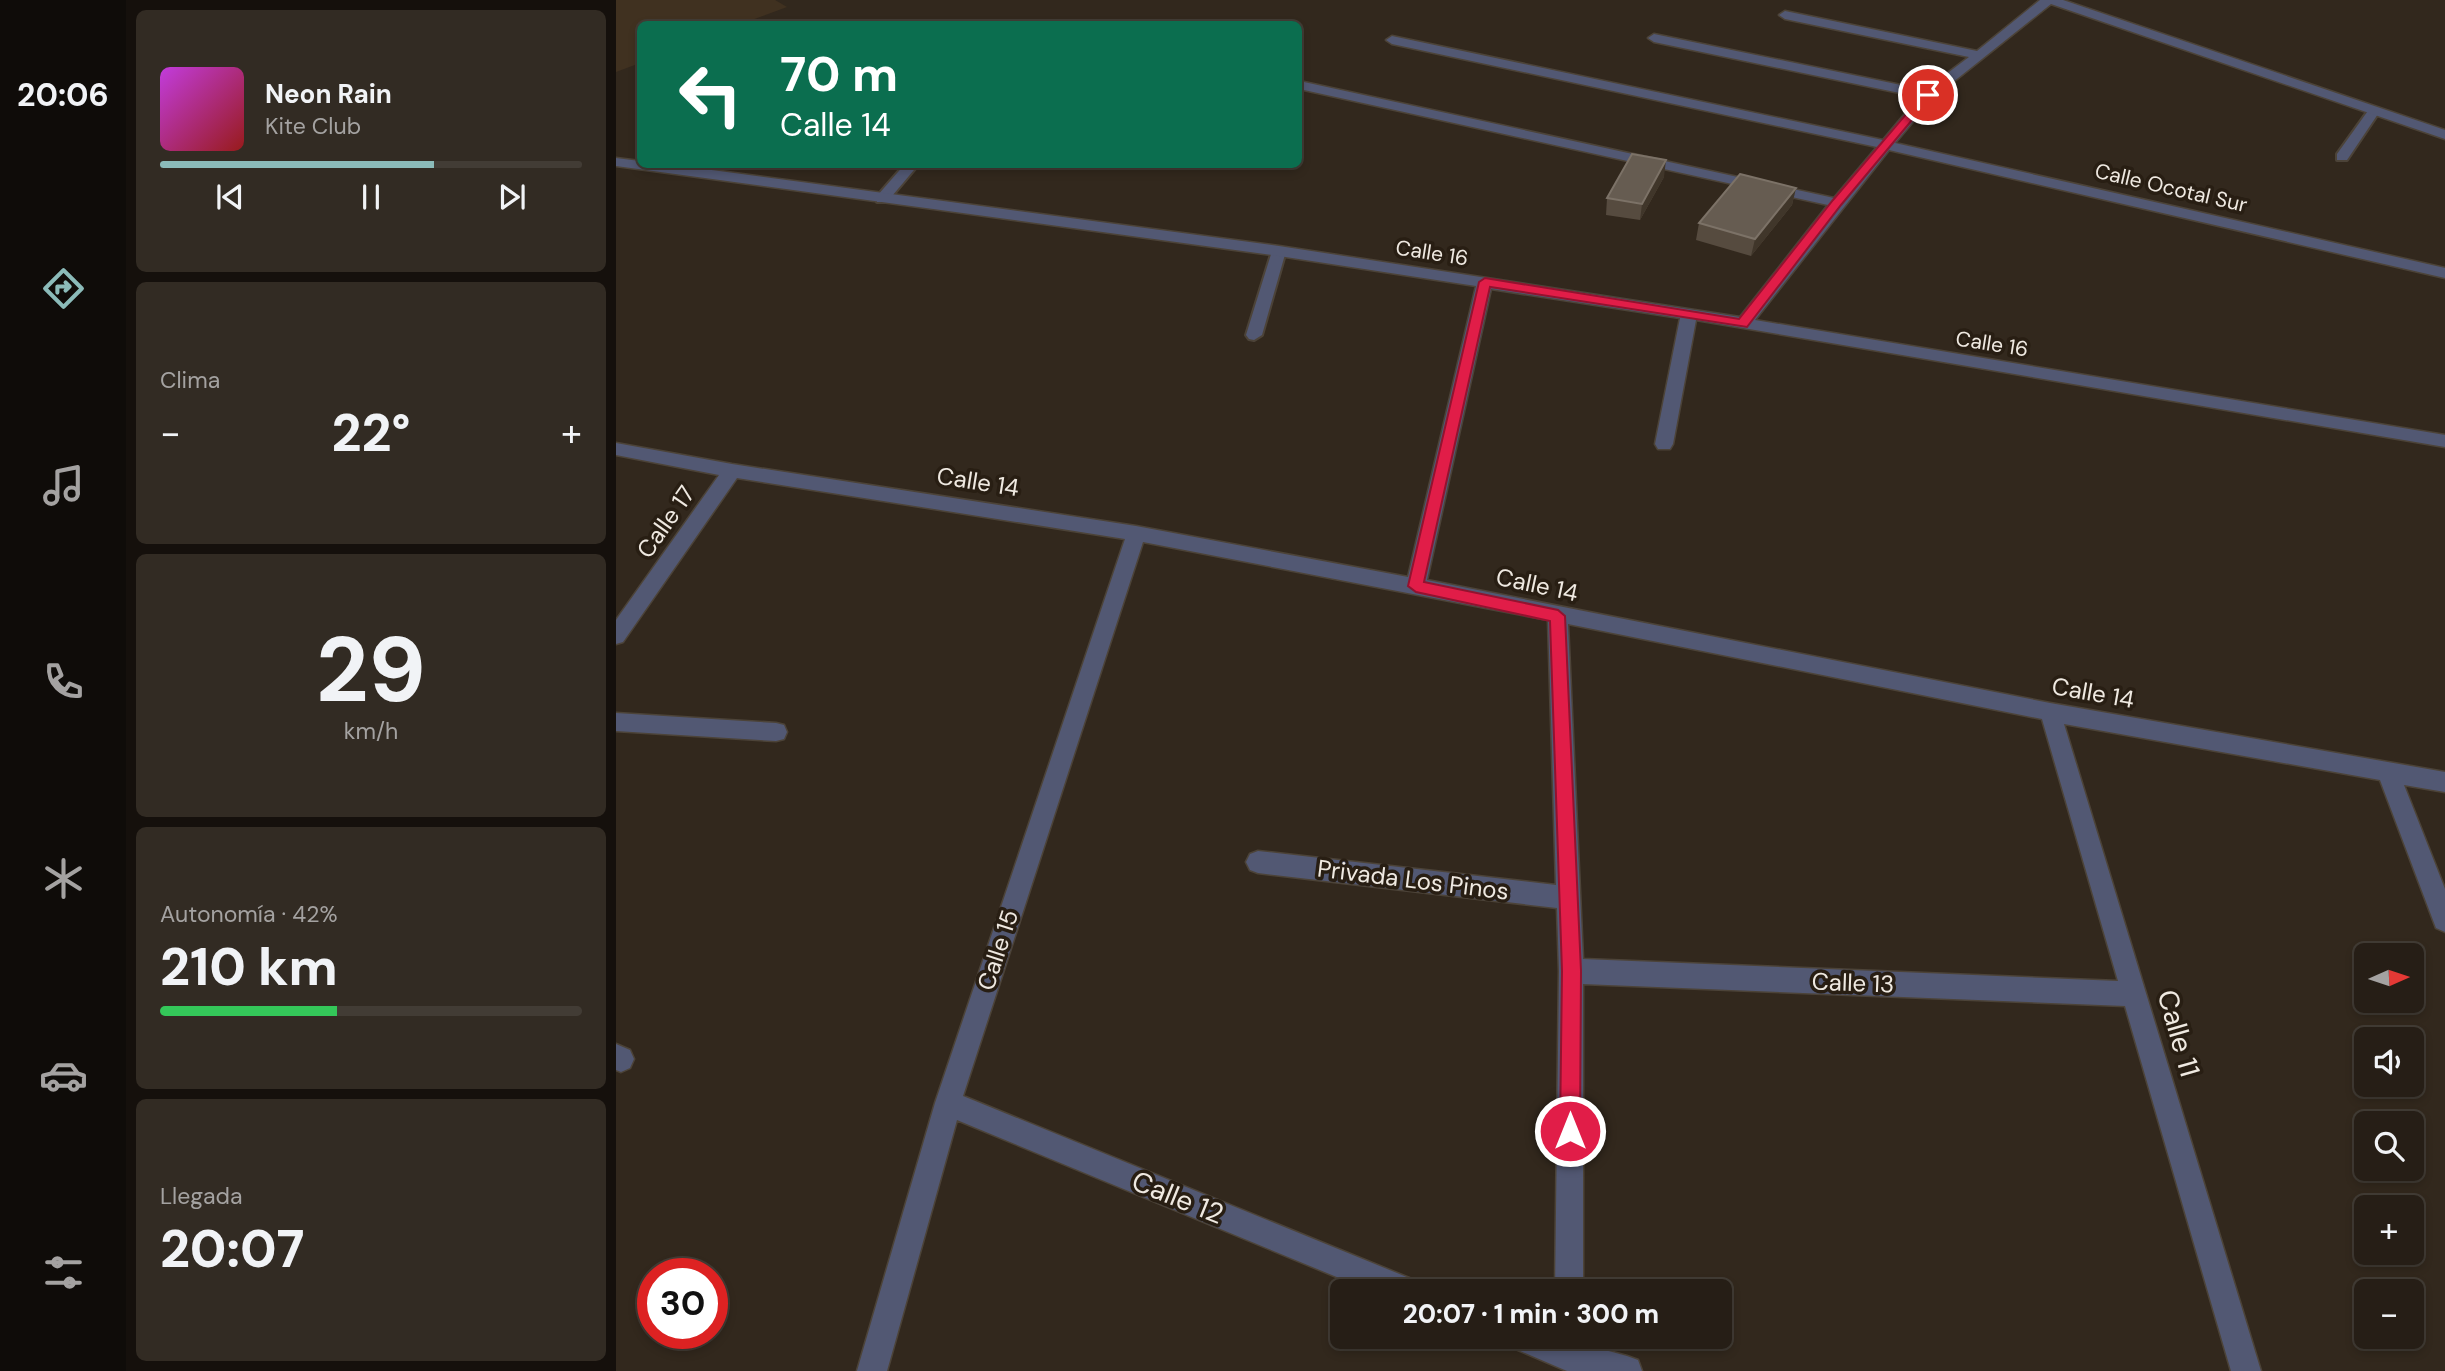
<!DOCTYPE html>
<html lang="es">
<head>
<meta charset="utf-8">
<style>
	body { margin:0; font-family:"DM Sans",sans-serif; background:#322b23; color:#f1f3f6; height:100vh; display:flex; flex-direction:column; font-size:26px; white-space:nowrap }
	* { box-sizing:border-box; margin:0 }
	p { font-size:23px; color:#a4a2a1 }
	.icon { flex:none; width:38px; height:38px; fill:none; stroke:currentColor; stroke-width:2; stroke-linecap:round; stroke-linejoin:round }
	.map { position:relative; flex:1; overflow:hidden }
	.drawer { display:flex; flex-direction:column; gap:10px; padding:10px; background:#15100c; width:490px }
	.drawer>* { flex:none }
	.banner { position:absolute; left:21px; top:21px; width:665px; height:147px; border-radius:10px; box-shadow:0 4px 10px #0003,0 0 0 2px #423c35; background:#0b6e4f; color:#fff; overflow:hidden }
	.needle { width:46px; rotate:87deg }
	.tools { position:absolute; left:1738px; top:943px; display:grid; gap:14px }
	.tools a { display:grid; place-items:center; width:70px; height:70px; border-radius:10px; background:#261e16; box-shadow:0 4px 10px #0003,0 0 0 2px #423c35; font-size:35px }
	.speed { position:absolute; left:21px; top:1258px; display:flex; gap:14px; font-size:35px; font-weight:700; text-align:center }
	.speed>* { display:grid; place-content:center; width:91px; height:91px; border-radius:50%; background:#261e16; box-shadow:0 4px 10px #0003,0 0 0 2px #423c35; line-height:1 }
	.speed .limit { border:10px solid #d22; background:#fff; color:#111 }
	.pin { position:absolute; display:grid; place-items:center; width:60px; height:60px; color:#fff; margin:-30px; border:4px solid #fff; border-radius:50%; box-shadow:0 2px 7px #0007 }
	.me { position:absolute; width:77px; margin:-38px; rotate:0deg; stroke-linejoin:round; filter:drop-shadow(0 0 5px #0008) }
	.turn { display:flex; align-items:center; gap:24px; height:147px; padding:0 28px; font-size:32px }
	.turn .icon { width:91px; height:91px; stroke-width:2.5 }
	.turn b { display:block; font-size:49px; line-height:60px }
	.big { font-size:52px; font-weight:800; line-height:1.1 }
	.drawer .tile { flex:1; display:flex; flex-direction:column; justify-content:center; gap:10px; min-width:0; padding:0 24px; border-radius:10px; background:#322b23 }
	.drawer .dial { align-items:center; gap:0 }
	.dial b { font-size:91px; line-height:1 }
	.song { display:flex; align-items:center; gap:21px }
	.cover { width:84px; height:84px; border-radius:10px; background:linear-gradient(135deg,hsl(290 70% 55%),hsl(0 70% 35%)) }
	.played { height:7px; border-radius:4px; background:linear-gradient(90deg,#8bbbb9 65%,#423c35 65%) }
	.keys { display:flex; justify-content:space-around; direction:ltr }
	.heat { display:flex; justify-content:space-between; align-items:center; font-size:38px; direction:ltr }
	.charge { height:10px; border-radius:5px; background:linear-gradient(90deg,#34c759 42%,#423c35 0) }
	.trip { position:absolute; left:714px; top:1279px; width:402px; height:70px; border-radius:10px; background:#261e16; box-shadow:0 4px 10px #0003,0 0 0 2px #423c35; font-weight:800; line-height:70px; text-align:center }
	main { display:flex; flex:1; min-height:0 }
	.tabs { display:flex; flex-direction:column; width:126px; justify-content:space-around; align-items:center; background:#0f0c09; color:#a4a2a1 }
	.tabs .icon { width:49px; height:49px }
	.tabs .current { color:#8bbbb9 }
	.tabs b { font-size:32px; color:#f1f3f6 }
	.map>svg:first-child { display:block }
	.built { fill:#403120 }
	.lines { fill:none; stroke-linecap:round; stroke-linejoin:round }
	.lane-casing { stroke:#4c4338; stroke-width:4 }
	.street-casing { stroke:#4c4338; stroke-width:3 }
	.lane { fill:#525873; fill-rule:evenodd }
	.street { fill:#525873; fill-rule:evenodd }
	.wall { fill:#564b3f }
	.shaded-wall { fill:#40362a }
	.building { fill:#665c51; stroke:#7c7267; stroke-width:2 }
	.route { fill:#e11d48; stroke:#92132f; stroke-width:2 }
	.labels { text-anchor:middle; stroke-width:7; stroke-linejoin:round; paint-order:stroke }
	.far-street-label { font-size:21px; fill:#efe9e1; stroke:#281e13 }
	.street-label { font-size:24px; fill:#efe9e1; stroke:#281e13 }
	.near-street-label { font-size:28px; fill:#efe9e1; stroke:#281e13 }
</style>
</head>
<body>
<main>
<nav class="tabs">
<b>20:06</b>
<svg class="icon current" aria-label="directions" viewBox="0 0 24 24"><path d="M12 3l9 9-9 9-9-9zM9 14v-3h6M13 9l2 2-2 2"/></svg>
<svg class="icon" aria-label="music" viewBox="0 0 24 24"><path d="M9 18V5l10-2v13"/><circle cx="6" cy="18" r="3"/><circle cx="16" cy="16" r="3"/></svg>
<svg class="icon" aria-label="phone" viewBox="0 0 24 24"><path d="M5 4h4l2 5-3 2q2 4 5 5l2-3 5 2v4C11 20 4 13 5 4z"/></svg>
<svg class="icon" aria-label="climate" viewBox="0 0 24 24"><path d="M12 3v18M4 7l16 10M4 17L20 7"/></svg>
<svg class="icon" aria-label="car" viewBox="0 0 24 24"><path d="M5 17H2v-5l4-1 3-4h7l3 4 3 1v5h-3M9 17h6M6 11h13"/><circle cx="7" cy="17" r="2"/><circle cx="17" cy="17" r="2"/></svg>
<svg class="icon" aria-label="filters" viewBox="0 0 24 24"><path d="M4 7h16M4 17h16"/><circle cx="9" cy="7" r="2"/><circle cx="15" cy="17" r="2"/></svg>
</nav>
<section class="drawer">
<div class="tile">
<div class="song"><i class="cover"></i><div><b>Neon Rain</b><p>Kite Club</p></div></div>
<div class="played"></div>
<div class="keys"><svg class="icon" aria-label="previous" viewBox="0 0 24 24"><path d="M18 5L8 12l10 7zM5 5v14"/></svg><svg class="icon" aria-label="pause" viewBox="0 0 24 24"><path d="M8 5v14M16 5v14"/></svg><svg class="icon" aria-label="next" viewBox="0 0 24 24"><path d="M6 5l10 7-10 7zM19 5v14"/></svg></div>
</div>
<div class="tile"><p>Clima</p>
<div class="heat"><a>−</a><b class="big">22°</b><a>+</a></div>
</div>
<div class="tile dial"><b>29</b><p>km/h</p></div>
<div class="tile"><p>Autonomía · 42%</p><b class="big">210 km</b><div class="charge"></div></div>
<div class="tile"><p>Llegada</p><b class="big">20:07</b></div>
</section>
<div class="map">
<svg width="1829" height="1371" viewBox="0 0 1829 1371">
	<rect width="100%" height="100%" fill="#32281d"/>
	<path class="built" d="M0 0H159L171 7 125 24H24V63L0 72Z"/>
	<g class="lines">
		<defs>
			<path id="lane" d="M1758 107 1764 111 1731 160H1721V154L1754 108Z
				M289 164H303L271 202H261V196Z
				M663 247 670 251 646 335 638 340 633 339 630 335 656 251Z"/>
			<path id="street" d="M1424 0H1447L1829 130V139L1435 4 1317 98 1279 143 1829 268V278L1273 150 1139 320 1829 435V447L1080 320 1057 444 1054 449H1042L1039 444 1064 318 875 289 811 580 1434 703 1829 772V792L1788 785 1829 889V932L1820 928 1764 780 1448 724 1645 1371H1615L1509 1006 967 984V1292H939L943 971 941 908 642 873 634 870 630 862 634 854 642 851 940 885 932 620 527 542 347 1096 803 1282 807 1292H757L341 1120 271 1371H241L319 1103 509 539 121 478 7 642 0 644V620L103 475 0 455V443L116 464 520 526 792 577 860 286 663 256 0 166V158L24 161V164H51L663 246 1124 317 1212 205 688 90 683 89 682 84 688 82 1218 198 1261 147 776 44 770 40 776 36 1267 140 1303 97 1038 42 1032 38 1038 34 1309 90 1353 57 1169 19 1163 15 1169 11 1361 51ZM952 624 1426 719 1502 981 967 959Z
				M0 713 160 723 168 725 171 732 168 739 160 741 0 731Z
				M0 1044 14 1050 18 1059 14 1068 5 1072 0 1070Z
				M890 1337H941L1011 1356 1022 1360 1026 1371H951L895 1347Z"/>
		</defs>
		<use href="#lane" class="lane-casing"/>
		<use href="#street" class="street-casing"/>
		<use href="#lane" class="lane"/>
		<use href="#street" class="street"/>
	</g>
	<path class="wall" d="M1048 177 1024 220 990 215 991 198Z
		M1180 188 1176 205 1135 256 1080 240 1083 223Z"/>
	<path class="shaded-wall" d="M1050 160 1048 177 1024 220 1026 204Z
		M1180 188 1176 205 1135 256 1139 239Z"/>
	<path class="building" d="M1016 154 1050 160 1026 204 991 198Z
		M1124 174 1180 188 1139 239 1083 223Z"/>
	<path class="route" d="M1308 93 1317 95 1225 205 1131 327 874 287 808 582 942 610 949 616 965 971 964 1131 961 1139 954 1142 947 1139 944 1131 946 971 934 621 800 592 792 586 863 282 869 278 1123 319 1217 200Z"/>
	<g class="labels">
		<g class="far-street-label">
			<text transform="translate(1555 188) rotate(13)" y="7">Calle Ocotal Sur</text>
			<text transform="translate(816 253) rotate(9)" y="7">Calle 16</text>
			<text transform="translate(1376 344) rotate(9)" y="7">Calle 16</text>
		</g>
		<g class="street-label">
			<text transform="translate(362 482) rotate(9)" y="8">Calle 14</text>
			<text transform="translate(50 522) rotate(-55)" y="8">Calle 17</text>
			<text transform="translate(921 585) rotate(12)" y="8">Calle 14</text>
			<text transform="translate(1477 693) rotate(10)" y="8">Calle 14</text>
			<text transform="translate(797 880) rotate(7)" y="8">Privada Los Pinos</text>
			<text transform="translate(382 950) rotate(-72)" y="8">Calle 15</text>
			<text transform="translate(1237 983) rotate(2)" y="8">Calle 13</text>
		</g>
		<g class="near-street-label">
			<text transform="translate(1563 1033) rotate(74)" y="10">Calle 11</text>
			<text transform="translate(562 1197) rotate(22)" y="10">Calle 12</text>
		</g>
	</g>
</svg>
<div class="tools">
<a><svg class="needle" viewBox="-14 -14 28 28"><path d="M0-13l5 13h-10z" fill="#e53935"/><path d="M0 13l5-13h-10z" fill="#a4a2a1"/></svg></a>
<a><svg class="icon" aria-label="sound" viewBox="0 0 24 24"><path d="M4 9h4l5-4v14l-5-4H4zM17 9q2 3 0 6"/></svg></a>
<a><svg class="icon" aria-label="search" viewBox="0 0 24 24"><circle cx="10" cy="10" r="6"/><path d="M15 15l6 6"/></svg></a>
<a>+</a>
<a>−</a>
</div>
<div class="speed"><div class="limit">30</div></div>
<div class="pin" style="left:1312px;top:95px;background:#d93025"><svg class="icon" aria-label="arrive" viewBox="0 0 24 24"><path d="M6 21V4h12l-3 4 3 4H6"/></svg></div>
<svg class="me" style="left:954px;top:1131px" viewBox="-20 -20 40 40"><circle r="17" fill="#e11d48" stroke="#fff" stroke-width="3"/><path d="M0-11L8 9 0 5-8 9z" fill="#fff"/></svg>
<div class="trip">20:07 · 1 min · 300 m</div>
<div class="banner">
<div class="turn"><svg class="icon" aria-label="left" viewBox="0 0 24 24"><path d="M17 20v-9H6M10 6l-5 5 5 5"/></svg><div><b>70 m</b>Calle 14</div></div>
</div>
</div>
</main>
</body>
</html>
